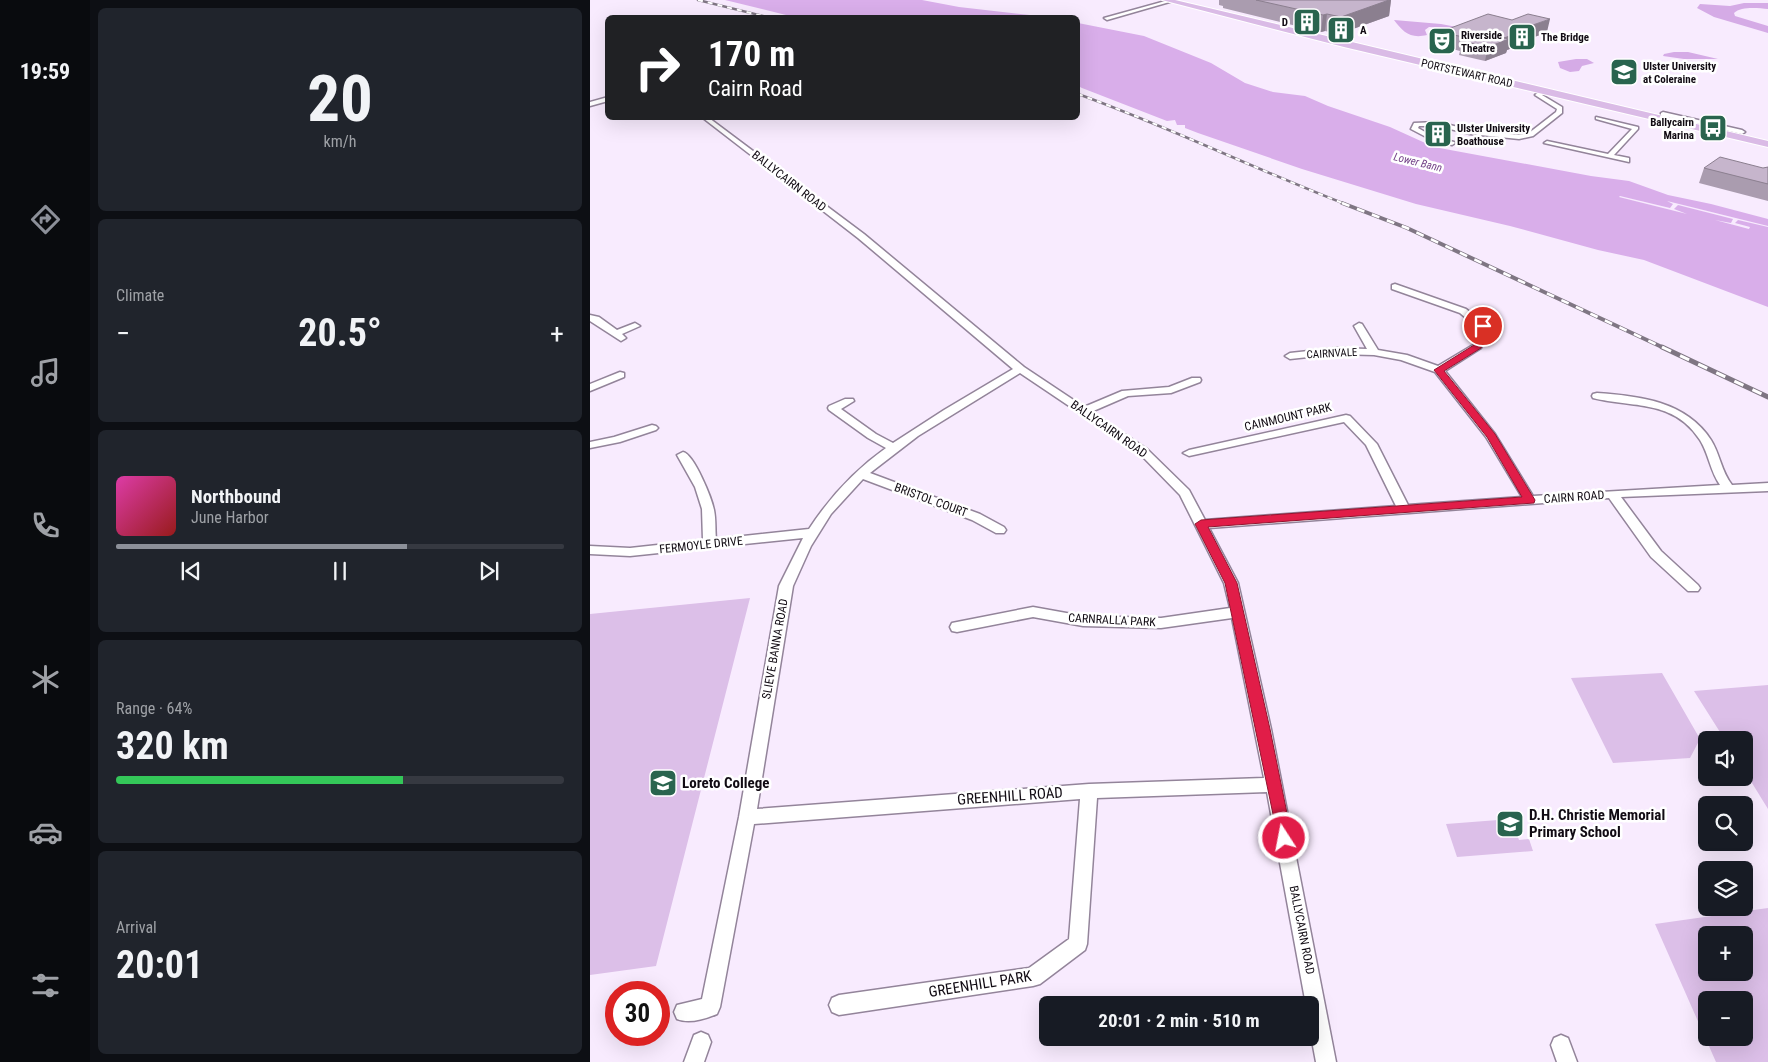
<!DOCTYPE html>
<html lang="en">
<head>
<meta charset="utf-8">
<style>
	body { margin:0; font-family:"Roboto Condensed",sans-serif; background:#20242c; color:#f1f3f6; height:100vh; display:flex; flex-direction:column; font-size:19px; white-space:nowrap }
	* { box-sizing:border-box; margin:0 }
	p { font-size:16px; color:#9ea1a6 }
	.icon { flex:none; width:28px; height:28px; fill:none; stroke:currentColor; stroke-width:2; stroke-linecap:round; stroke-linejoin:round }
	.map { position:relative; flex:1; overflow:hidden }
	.side { display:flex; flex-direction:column; gap:8px; padding:8px; background:#0d0f14; width:500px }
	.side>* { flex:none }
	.top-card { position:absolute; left:15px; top:15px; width:475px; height:105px; border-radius:8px; box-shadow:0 5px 20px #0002; background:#202124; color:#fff; overflow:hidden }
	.buttons { position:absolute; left:1108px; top:731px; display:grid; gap:10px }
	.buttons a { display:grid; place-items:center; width:55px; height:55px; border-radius:8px; background:#171b24; box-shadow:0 5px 20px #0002; font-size:25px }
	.speed { position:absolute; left:15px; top:981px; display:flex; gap:10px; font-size:25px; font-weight:700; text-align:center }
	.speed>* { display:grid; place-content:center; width:65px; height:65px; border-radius:50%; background:#171b24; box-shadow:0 5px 20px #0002; line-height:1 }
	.speed .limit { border:8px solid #d22; background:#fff; color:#111 }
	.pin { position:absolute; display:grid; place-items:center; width:42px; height:42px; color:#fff; margin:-21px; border:2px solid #fff; border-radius:50%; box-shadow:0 1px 5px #0007 }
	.me { position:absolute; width:55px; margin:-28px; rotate:349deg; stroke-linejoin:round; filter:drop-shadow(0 0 4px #0008) }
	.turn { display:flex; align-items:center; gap:18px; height:105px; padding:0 20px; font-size:22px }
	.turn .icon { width:65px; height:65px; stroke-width:2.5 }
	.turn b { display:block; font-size:35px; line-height:42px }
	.big { font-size:38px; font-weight:700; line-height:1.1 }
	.side .card { flex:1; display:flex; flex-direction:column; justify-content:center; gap:8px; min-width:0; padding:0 18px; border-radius:8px; background:#20242c }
	.side .dial { align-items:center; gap:0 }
	.dial b { font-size:65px; line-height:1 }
	.song { display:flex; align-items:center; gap:15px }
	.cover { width:60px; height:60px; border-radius:8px; background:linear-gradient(135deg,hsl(320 70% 55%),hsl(0 70% 35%)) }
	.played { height:5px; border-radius:2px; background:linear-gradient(90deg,#8c9099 65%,#363941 65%) }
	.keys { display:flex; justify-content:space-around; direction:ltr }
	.heat { display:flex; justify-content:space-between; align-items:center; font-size:28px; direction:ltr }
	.charge { height:8px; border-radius:4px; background:linear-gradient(90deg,#34c759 64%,#363941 0) }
	.trip { position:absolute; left:449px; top:996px; width:280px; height:50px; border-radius:8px; background:#171b24; box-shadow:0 5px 20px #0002; font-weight:700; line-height:50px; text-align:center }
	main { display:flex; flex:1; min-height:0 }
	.dock { display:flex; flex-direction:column; width:90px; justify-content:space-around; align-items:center; background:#090b0e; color:#9ea1a6 }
	.dock .icon { width:35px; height:35px }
	.dock .current { color:#8c9099 }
	.dock b { font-size:22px; color:#f1f3f6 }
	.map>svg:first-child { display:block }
	.green { fill:#dcbfe8; fill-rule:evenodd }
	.forest { fill:#d5abe6 }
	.water { fill:#d9aeea }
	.pier { fill:#f8ebfe }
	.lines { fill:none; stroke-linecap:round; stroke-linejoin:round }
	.minor-casing { stroke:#93849a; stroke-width:3 }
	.primary-casing { stroke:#fff; stroke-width:2 }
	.minor { fill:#fff; fill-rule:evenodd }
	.primary { fill:#dabbe6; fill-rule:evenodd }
	.rail-far2-casing { stroke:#7f7683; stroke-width:2.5 }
	.rail-far1-casing { stroke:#7f7683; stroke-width:4 }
	.rail-casing { stroke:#7f7683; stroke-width:5 }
	.rail-far2 { stroke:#fff; stroke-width:2; stroke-dasharray:5; stroke-linecap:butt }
	.rail-far1 { stroke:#fff; stroke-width:2.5; stroke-dasharray:8; stroke-linecap:butt }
	.rail { stroke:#fff; stroke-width:3; stroke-dasharray:10; stroke-linecap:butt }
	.wall { fill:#aa9caf }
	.shaded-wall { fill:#8b7f8f }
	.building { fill:#c6b5cc; stroke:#8b7f8f }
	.route { fill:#e11d48; stroke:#92132f }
	.labels { text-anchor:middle; stroke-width:5; stroke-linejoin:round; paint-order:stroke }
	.far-poi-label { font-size:11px; font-weight:bold; fill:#110b13; stroke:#fff; text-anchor:start }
	.far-street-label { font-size:11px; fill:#110b13; stroke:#fff }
	.far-water-label { font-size:11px; font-style:italic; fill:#723f86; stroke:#fff }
	.street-label { font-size:12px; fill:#110b13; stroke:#fff }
	.near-poi-label { font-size:15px; font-weight:bold; fill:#110b13; stroke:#fff; text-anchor:start }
	.near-street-label { font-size:15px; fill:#110b13; stroke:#fff }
</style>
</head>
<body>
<main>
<nav class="dock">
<b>19:59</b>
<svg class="icon current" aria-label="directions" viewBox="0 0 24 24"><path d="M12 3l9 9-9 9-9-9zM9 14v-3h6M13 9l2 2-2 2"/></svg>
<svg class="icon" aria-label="music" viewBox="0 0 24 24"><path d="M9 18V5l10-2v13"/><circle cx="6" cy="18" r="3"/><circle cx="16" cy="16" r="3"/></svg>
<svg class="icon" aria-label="phone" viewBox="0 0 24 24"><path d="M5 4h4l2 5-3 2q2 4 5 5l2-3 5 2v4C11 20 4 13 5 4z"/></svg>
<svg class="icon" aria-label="climate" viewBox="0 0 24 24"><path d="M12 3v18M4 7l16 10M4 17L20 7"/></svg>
<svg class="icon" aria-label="car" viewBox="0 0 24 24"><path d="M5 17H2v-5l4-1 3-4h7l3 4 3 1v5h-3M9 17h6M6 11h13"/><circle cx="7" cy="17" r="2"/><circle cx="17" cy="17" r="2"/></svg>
<svg class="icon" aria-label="filters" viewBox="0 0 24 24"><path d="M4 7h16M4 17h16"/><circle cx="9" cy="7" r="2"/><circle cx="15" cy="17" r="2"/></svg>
</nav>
<section class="side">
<div class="card dial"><b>20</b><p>km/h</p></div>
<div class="card"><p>Climate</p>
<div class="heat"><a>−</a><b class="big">20.5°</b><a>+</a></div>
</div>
<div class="card">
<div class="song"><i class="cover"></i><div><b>Northbound</b><p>June Harbor</p></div></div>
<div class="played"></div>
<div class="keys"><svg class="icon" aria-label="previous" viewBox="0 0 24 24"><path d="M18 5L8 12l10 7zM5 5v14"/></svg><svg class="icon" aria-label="pause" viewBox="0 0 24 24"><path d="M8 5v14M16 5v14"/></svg><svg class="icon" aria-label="next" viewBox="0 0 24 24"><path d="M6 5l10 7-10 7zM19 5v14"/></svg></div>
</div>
<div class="card"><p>Range · 64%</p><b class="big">320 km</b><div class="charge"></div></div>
<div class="card"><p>Arrival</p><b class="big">20:01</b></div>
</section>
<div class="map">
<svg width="1178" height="1062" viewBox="0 0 1178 1062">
	<rect width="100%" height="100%" fill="#f8ebfe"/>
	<path class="green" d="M160 598 66 966 0 975V614Z
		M1072 673 1110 739 1100 758 1023 763 981 678Z
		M1178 685V809L1154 770V740H1135L1104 691Z
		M921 819 929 840 939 839 943 851 867 857 856 824Z
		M1178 908V1062H1126L1065 924ZM1116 935H1154V972H1116ZM1116 1000H1154V1038H1116Z"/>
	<path class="forest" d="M1154 3H1178V9C1168 8 1151 6 1144 13L1145 16 1178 26V33L1124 17 1107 8 1110 4 1140 6Z
		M804 20 851 24 877 29 839 27 835 30 837 35C820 39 813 32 804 20Z
		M1084 52H1098L1128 59H1094L1073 56 1074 54Z
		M986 59H997L1004 63 992 66 989 71 980 72 970 68 968 62Z"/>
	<path class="water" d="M135 0H332L369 7 458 17H204Z
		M488 23 554 36 621 63 655 83 683 92 715 96 738 106 800 127 844 147 1001 176 1039 181 1078 195 1121 204 1178 219V307L1054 260 1008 250 920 226 826 204 712 169 608 133 595 128V125H587L585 120 577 121 492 88 488 86Z"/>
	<path class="pier" d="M1030 196 1080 208 1083 204 1077 201 1178 226V227L1148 220 1145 223 1160 227 1159 229 1125 220 1141 223 1143 219 1088 205 1084 209 1097 214 1029 197Z"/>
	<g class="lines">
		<defs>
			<path id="minor" d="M579 0 583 1 517 20 514 18Z
				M953 89 956 91 952 95 972 107V113L943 136 929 139 880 134 848 126H829L828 128 844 137 864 142 865 143 862 145 840 139 821 129 824 123 848 122 880 130 929 135 939 133 966 112 967 109 945 95Z
				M18 97V101L0 106V102Z
				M1073 112 1152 130 1155 132 1152 134 1071 115V113Z
				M1006 117 1048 127V129L1024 155 1039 158V162L954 143 957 141 1018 154 1042 129 1006 119Z
				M113 118H119L274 234 434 367 494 407 532 391 579 387 602 378H610L611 380 610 382 581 393 538 396 501 412 557 449 599 490 615 520 806 506 776 445 754 422 599 456 593 453 599 450 756 415 760 416 787 444 818 505 932 497 896 437 845 372 811 360 784 355 746 354 700 359 695 356 700 353 746 348 777 349 764 326 769 323 772 324 788 350 817 355 848 366 883 345 888 328 870 313 802 289V285L805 284 876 309 898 327 891 348 855 371 905 434 943 496 1130 485C1120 471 1119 454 1110 440 1084 399 1042 408 1003 398L1002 396 1003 394 1007 393C1049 396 1096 401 1121 440 1130 454 1131 471 1142 485L1178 483V491L1031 497 1071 551 1108 585 1110 588 1108 591H1098L1061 557 1019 498 619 528 648 583 681 729 746 1062H726L720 1030V1005H716L677 792 507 798 497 944 495 950 450 984 443 986 249 1015 242 1012 239 1005 242 998 249 995 439 968 479 939 490 799 164 824 130 1007 127 1014C115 1019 99 1024 87 1019L84 1012 87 1005 112 999 149 817 189 586 213 538 40 556 0 554V546L40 548 113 540 112 509 105 487 87 455 93 452C104 454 122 499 124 510 126 520 125 529 126 539L219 529C240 497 265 470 296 448L278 438 239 410 238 408 239 406 255 399H263L264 401 251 409 286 434 303 443 354 410 423 369 268 238ZM430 373 549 453 590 495 634 583 640 608 571 618 493 616 443 607 367 622 362 623 360 627 362 631 367 632 443 617 493 626 571 628 642 618 674 778 499 784 167 809 203 586 221 546 241 514 273 479 382 520 406 533H414L416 530 414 527 390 514 280 473 328 436Z
				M0 315 9 317 27 330 45 323 50 326 32 334 36 338 31 341 0 321Z
				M30 372 34 373V377L0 391V384Z
				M62 425 66 426 68 428 66 430 30 442 0 448V442L24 437Z
				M111 1032 118 1035 121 1042 114 1062H94L104 1035Z
				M971 1035 978 1038 987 1062H967L961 1045 964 1038Z"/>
			<path id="primary" d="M572 0H585L1178 141V147L754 47Z"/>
		</defs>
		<use href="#minor" class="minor-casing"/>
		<use href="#primary" class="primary-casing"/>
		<use href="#minor" class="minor"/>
		<use href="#primary" class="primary"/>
		<defs>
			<path id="rail-far2" d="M108 0 181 18
				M488 94C579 127 665 169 755 204"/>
			<path id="rail-far1" d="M752 203 817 228 1074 348"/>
			<path id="rail" d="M1072 347 1178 397"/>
		</defs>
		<use href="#rail-far2" class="rail-far2-casing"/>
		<use href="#rail-far1" class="rail-far1-casing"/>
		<use href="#rail" class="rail-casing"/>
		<use href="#rail-far2" class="rail-far2"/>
		<use href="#rail-far1" class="rail-far1"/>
		<use href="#rail" class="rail"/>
	</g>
	<path class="wall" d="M629 0H801L799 16 749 34 735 31 731 32 633 8V6L629 5Z
		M850 32H957L942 38 941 41 917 50 916 53 895 61 869 55 870 51 847 45Z
		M1178 167V201L1109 183 1114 168H1173Z"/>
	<path class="shaded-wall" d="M799 0H801L799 16 749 34 751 17Z
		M737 14 735 31 731 32 733 15Z
		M960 19 957 32 942 38 941 41 917 50 916 53 895 61 898 47 914 38 940 26Z"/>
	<path class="building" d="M666 0H799L751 17 737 14 733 15Z
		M898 14 922 20 938 14 960 19 940 26 944 27 914 38 919 39 898 47 871 41 878 38 850 32Z
		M1130 157 1173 168 1178 167V184L1114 168Z"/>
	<path class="route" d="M893 324 897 326 891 348 854 371 905 434 945 500 944 503 618 527 647 583 680 729 702 838 700 843 694 845 689 843 635 583 605 524 611 520 932 497 897 437 844 370 884 345 888 326Z"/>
	<defs>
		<symbol id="building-square" viewBox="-11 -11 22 22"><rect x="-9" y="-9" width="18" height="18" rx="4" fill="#29644e" stroke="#fff"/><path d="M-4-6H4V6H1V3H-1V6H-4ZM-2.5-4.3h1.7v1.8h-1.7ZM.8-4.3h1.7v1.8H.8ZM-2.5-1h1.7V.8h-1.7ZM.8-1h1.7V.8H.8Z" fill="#fff"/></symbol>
		<symbol id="theatre-square" viewBox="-11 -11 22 22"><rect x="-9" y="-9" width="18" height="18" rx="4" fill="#29644e" stroke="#fff"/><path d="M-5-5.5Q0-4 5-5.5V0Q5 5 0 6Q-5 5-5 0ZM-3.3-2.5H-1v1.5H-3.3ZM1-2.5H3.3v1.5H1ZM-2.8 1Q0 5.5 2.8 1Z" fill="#fff"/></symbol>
		<symbol id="university-square" viewBox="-11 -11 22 22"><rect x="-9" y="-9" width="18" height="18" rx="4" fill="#29644e" stroke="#fff"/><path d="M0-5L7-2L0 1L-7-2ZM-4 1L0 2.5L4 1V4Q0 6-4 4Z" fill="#fff"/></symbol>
		<symbol id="bus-square" viewBox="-11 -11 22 22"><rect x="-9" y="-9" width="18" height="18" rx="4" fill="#29644e" stroke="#fff"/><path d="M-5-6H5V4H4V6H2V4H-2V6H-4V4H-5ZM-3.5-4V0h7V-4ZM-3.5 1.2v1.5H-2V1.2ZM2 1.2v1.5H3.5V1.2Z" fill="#fff"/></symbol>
		<symbol id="school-square" viewBox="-11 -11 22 22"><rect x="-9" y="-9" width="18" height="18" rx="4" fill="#29644e" stroke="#fff"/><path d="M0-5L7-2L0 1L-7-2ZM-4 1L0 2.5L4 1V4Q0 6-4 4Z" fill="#fff"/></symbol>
	</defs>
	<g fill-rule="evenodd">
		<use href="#building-square" x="701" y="6" width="32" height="32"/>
		<use href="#building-square" x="735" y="14" width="32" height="32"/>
		<use href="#building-square" x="916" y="21" width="32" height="32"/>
		<use href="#theatre-square" x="836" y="25" width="32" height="32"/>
		<use href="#university-square" x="1018" y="56" width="32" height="32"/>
		<use href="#bus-square" x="1107" y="112" width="32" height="32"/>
		<use href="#building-square" x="832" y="118" width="32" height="32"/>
		<use href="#school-square" x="57" y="767" width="32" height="32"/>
		<use href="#school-square" x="904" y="808" width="32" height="32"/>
	</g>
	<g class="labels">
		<g class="far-poi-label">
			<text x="698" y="26" text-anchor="end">D</text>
			<text x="770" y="34">A</text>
			<text x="871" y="39">Riverside<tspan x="871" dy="13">Theatre</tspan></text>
			<text x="951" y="41">The Bridge</text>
			<text x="1053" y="70">Ulster University<tspan x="1053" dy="13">at Coleraine</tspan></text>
			<text x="1104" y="126" text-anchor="end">Ballycairn<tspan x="1104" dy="13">Marina</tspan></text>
			<text x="867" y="132">Ulster University<tspan x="867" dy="13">Boathouse</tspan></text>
		</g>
		<g class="far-street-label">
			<text transform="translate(877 73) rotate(13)" y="4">PORTSTEWART ROAD</text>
			<text transform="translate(742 353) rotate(-3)" y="4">CAIRNVALE</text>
		</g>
		<g class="far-water-label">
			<text transform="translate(828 162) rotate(14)" y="4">Lower Bann</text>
		</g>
		<g class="street-label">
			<text transform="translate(199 181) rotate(38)" y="4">BALLYCAIRN ROAD</text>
			<text transform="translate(698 417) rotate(-13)" y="4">CAINMOUNT PARK</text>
			<text transform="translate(519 429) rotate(35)" y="4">BALLYCAIRN ROAD</text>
			<text transform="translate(984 497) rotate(-4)" y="4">CAIRN ROAD</text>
			<text transform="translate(341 500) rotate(20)" y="4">BRISTOL COURT</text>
			<text transform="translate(111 545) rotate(-6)" y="4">FERMOYLE DRIVE</text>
			<text transform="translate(522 620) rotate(3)" y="4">CARNRALLA PARK</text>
			<text transform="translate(185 649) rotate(-80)" y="4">SLIEVE BANNA ROAD</text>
			<text transform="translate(712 930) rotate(79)" y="4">BALLYCAIRN ROAD</text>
		</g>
		<g class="near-poi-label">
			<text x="92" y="788">Loreto College</text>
			<text x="939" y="820">D.H. Christie Memorial<tspan x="939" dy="17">Primary School</tspan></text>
		</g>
		<g class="near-street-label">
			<text transform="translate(420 796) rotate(-4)" y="5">GREENHILL ROAD</text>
			<text transform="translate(390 984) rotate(-9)" y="5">GREENHILL PARK</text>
		</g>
	</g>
</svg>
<div class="buttons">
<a><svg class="icon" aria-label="sound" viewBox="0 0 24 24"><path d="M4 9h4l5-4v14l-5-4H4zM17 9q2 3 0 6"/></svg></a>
<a><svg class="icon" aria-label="search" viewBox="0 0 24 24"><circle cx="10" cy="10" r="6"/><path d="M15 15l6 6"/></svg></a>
<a><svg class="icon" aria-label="layers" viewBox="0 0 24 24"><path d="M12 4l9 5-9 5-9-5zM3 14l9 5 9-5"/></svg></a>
<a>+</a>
<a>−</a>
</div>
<div class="speed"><div class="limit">30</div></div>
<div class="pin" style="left:893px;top:326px;background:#d93025"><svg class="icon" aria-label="arrive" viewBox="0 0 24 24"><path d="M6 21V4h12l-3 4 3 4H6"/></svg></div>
<svg class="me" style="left:694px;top:838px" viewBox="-20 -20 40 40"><circle r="17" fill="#e11d48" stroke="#fff" stroke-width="3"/><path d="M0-11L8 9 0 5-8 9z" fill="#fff"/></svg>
<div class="trip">20:01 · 2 min · 510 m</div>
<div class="top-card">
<div class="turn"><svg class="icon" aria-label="right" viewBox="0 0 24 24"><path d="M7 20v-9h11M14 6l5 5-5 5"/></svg><div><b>170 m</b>Cairn Road</div></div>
</div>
</div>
</main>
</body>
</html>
